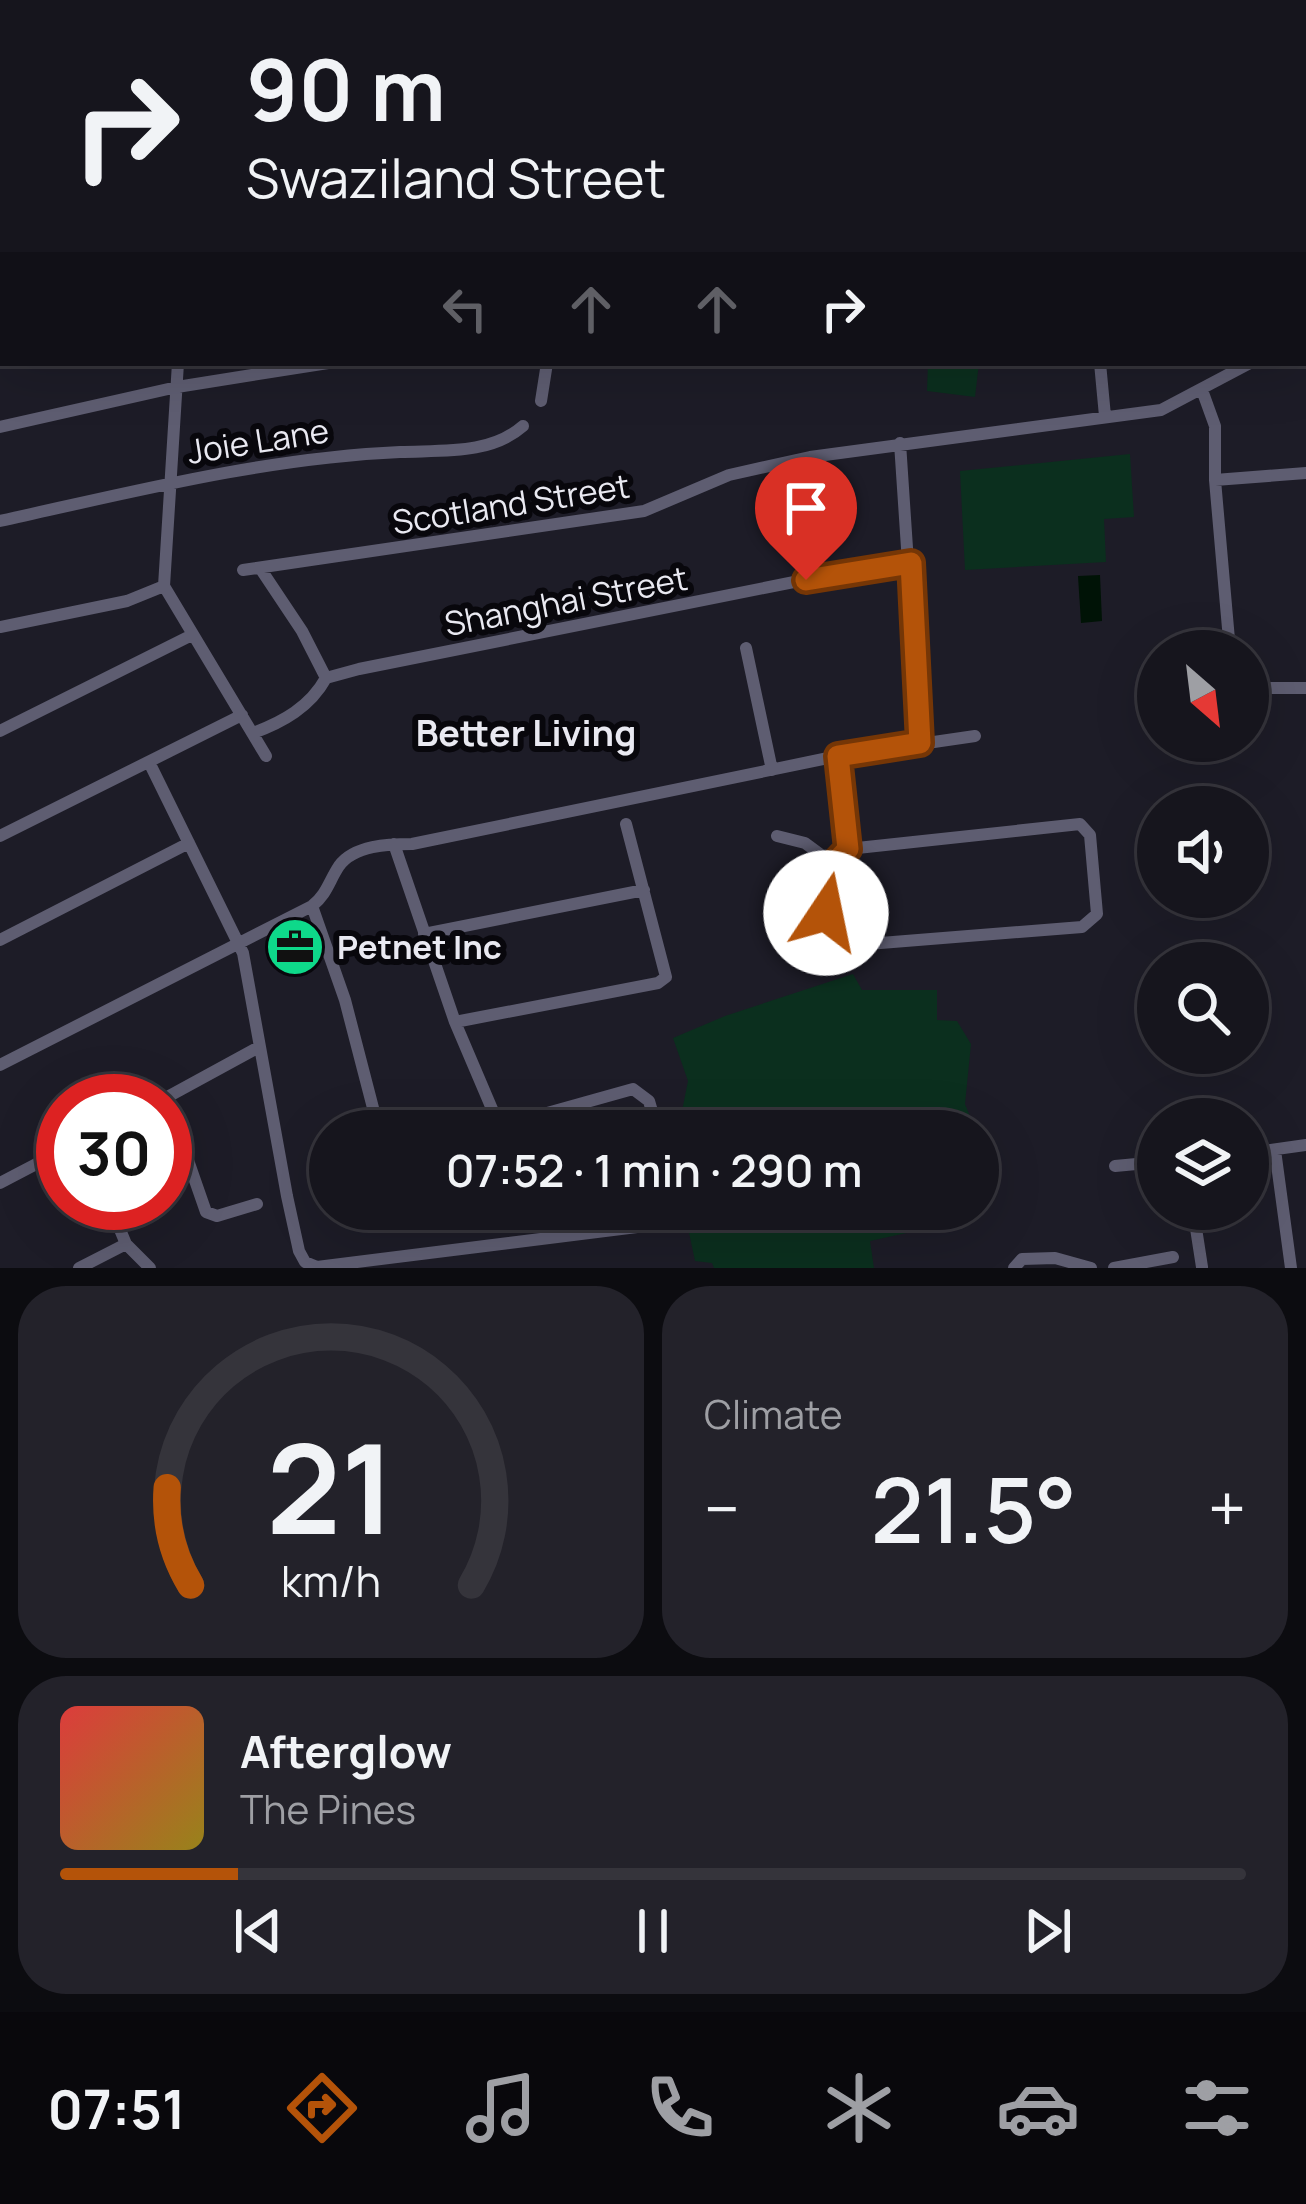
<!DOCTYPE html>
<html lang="en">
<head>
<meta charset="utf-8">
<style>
	body { margin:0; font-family:Manrope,sans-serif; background:#23222a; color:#f1f3f6; height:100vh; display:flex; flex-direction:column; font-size:45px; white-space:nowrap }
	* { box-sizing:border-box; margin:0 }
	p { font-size:39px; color:#9e9fa4 }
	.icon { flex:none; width:66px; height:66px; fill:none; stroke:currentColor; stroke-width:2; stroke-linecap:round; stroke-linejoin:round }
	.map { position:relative; height:1268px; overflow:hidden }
	.sheet { display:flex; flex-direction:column; gap:18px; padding:18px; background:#0c0c10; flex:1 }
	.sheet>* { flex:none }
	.guide { position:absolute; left:0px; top:0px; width:1308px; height:366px; box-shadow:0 12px 48px #0002,0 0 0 3px #35343b; background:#16151d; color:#f1f3f6; overflow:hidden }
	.needle { width:78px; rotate:152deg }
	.fabs { position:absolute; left:1137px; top:630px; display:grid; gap:24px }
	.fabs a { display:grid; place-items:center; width:132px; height:132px; border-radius:50%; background:#16151d; box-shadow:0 12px 48px #0002,0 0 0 3px #35343b; font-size:60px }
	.speed { position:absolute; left:36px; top:1074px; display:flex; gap:24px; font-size:60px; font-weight:700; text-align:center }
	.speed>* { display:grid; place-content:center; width:156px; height:156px; border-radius:50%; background:#16151d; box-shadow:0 12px 48px #0002,0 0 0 3px #35343b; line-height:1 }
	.speed .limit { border:18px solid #d22; background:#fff; color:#111 }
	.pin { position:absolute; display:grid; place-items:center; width:102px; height:102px; color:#fff; margin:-123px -51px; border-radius:50% 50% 50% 0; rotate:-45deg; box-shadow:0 0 12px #0007 }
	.pin .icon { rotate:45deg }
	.me { position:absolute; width:132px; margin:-66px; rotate:11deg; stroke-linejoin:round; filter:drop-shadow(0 0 9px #0008) }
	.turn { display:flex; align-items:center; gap:42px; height:252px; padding:0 48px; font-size:54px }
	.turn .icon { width:156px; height:156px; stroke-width:2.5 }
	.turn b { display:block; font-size:84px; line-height:102px }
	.lanes { display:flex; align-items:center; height:114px; padding:0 48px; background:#0003; justify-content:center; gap:60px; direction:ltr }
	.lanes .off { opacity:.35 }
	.big { font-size:90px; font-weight:600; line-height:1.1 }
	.sheet .tile { flex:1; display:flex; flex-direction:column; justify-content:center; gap:18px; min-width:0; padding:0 42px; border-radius:48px; background:#23222a }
	.sheet .dial { align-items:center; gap:0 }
	.dial svg { height:312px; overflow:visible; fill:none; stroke:#35343b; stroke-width:7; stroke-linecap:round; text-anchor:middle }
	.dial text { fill:#f1f3f6; stroke:none }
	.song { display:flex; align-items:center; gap:36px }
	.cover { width:144px; height:144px; border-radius:18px; background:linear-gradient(135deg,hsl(0 70% 55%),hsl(50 70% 35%)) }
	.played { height:12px; border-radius:6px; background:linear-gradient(90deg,#b45309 15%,#35343b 15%) }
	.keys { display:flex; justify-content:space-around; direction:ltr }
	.heat { display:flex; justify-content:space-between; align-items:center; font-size:66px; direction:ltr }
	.sheet .tiles { flex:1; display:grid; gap:18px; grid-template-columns:1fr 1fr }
	.tile:last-child { grid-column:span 2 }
	.trip { position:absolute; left:309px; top:1110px; width:690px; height:120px; border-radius:60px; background:#16151d; box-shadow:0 12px 48px #0002,0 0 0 3px #35343b; font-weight:600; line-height:120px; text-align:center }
	.tabs { display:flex; height:192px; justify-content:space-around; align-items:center; background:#09080c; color:#9e9fa4 }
	.tabs .icon { width:84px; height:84px }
	.tabs .current { color:#b45309 }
	.tabs b { font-size:54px; color:#f1f3f6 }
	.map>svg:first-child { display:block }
	.green { fill:#0b2f1e }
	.water { fill:#001306 }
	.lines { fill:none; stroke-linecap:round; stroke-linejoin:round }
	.minor { stroke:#5e5d71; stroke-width:12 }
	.route-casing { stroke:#753606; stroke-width:30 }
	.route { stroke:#b45309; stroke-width:21 }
	.labels { text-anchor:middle; stroke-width:12; stroke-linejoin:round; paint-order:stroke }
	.street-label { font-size:33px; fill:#e9e9f1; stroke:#08070c }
	.poi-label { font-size:33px; font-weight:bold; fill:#e9e9f1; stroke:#08070c; text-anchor:start }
	.neighbourhood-label { font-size:36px; font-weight:bold; fill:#e9e9f1; stroke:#08070c }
</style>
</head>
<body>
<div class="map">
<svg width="1306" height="1268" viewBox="0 0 1306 1268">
	<rect width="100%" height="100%" fill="#1d1c27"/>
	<path class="green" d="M928 363H979L975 397 927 391Z
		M1130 454 1134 517 1104 519 1106 562 965 570 960 471Z
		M853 974 862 990H937V1020L957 1021 971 1044 965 1104 976 1131H678L688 1081 673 1038 725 1016Z
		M684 1209H941L943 1225 870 1241 874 1268H714L712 1263 695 1261Z"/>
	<path class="water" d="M1100 575 1102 621 1081 623 1078 576Z"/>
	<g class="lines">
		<path class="minor" d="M15 0 16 3
			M119 0 120 3
			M223 0V3
			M336 0 337 3
			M539 3V0
			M685 3V0
			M824 3V0
			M0 40 3 39
			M1305 58 1306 56
			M0 117 3 116
			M1305 190H1306
			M0 259 3 258
			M1305 334H1306
			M1100 363 1105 416
			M1202 390 1215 426V480L1230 651
			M541 401 547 363
			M0 427 177 387 328 363
			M900 443 920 743
			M1215 480 1306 473
			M0 521C132 492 264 458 400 452 442 450 490 455 523 426
			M260 568 302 631 326 678
			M243 570 644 511 729 475 810 457 1161 410 1250 363
			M164 586 178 363
			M164 586 266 756
			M0 627 127 601 164 586
			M746 648 772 770
			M1248 688H1306
			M0 731 192 635
			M253 733C283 722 310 707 326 678L359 669 844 572 911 563
			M838 756 848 849
			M149 762 243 953 287 1196 299 1251 305 1262 317 1267 661 1224 667 1221 669 1209
			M1080 824 1090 835 1097 914 1082 927 868 944C832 935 819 910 824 874L848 849Z
			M0 836 242 715
			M777 836 805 843 832 863
			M394 844 455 1022 498 1123 508 1124 633 1089 649 1101 656 1125
			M312 906 345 1000 379 1131
			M424 934 644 890
			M0 940 189 843
			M455 1022 658 983 666 977 626 824
			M0 1065 312 906C327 894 329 881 339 866 354 845 389 844 412 844L838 756 975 736
			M166 1097 206 1212 217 1216 257 1204
			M160 1101 259 1047
			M1275 1150 1291 1268
			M1248 1153 1306 1145
			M1115 1166 1158 1162
			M0 1183 63 1150
			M109 1203 126 1244 150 1268
			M400 1209 402 1216
			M1193 1209 1202 1267
			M79 1268 126 1244
			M1014 1268 1022 1259 1055 1258 1091 1268
			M1114 1268 1173 1257"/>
	</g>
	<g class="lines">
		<defs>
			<path id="route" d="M806 580 911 563 920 743 838 756 848 849 824 874 826 913"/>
		</defs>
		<use href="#route" class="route-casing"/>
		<use href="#route" class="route"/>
	</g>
	<defs>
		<symbol id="office-disc" viewBox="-11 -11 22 22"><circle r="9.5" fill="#0ed98a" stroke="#08070c"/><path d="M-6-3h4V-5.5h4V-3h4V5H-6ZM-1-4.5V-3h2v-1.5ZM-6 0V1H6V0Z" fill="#111"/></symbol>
	</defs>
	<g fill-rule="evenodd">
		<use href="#office-disc" x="262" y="914" width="66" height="66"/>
	</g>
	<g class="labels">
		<g class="street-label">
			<text transform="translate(258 441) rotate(-9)" y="12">Joie Lane</text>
			<text transform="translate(511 504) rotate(-9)" y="12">Scotland Street</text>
			<text transform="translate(566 601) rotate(-11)" y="12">Shanghai Street</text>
		</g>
		<g class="poi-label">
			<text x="337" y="959">Petnet Inc</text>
		</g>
		<g class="neighbourhood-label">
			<text x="526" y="746">Better Living</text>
		</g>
	</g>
</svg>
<div class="fabs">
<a><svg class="needle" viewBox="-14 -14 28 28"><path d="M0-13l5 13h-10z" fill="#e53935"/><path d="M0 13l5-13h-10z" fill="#9e9fa4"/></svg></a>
<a><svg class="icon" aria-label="sound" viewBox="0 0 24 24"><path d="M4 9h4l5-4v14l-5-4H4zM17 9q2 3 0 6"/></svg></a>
<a><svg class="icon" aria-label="search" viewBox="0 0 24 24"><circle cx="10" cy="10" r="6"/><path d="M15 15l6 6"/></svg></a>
<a><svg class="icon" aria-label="layers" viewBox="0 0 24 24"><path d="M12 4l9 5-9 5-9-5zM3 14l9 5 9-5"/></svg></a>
</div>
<div class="speed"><div class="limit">30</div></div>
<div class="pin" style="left:806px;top:580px;background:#d93025"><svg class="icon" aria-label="arrive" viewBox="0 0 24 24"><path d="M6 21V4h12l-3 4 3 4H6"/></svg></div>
<svg class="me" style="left:826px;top:913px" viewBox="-20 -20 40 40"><circle r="19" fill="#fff"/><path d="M0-13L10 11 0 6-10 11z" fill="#b45309"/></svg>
<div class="trip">07:52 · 1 min · 290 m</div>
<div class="guide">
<div class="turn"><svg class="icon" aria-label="right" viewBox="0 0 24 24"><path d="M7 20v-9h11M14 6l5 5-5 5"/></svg><div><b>90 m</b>Swaziland Street</div></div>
<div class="lanes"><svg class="icon off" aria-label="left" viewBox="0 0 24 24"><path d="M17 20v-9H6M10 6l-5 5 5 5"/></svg><svg class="icon off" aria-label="ahead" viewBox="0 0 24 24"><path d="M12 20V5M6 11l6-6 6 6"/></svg><svg class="icon off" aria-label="ahead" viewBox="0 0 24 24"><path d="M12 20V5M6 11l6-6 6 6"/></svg><svg class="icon" aria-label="right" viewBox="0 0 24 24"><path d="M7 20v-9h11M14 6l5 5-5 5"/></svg></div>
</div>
</div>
<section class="sheet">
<div class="tiles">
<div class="tile dial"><svg viewBox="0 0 100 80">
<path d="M14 69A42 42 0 1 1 86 69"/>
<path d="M14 69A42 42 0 0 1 8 44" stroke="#b45309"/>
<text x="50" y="56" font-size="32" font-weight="700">21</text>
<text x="50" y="72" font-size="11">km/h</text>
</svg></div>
<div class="tile"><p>Climate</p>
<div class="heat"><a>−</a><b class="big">21.5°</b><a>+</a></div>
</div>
<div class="tile">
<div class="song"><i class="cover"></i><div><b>Afterglow</b><p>The Pines</p></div></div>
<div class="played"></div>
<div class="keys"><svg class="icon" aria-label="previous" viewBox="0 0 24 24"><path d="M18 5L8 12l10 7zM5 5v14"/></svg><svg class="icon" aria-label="pause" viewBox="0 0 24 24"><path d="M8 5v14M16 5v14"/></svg><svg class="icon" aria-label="next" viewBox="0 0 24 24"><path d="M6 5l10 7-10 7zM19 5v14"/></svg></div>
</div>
</div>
</section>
<nav class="tabs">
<b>07:51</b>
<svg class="icon current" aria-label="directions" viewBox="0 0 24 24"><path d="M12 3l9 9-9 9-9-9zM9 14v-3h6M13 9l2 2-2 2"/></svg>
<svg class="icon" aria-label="music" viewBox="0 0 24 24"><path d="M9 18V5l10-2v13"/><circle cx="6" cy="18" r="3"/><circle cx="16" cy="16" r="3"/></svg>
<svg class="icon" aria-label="phone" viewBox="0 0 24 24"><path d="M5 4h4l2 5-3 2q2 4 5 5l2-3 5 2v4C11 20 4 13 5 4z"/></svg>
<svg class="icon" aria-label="climate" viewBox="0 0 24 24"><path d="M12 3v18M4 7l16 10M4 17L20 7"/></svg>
<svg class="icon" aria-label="car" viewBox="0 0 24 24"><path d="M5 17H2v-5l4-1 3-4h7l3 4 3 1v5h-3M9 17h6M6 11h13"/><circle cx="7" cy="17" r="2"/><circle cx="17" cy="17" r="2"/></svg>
<svg class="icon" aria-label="filters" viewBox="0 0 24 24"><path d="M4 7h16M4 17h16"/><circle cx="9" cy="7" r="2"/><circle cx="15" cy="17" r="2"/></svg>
</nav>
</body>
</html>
